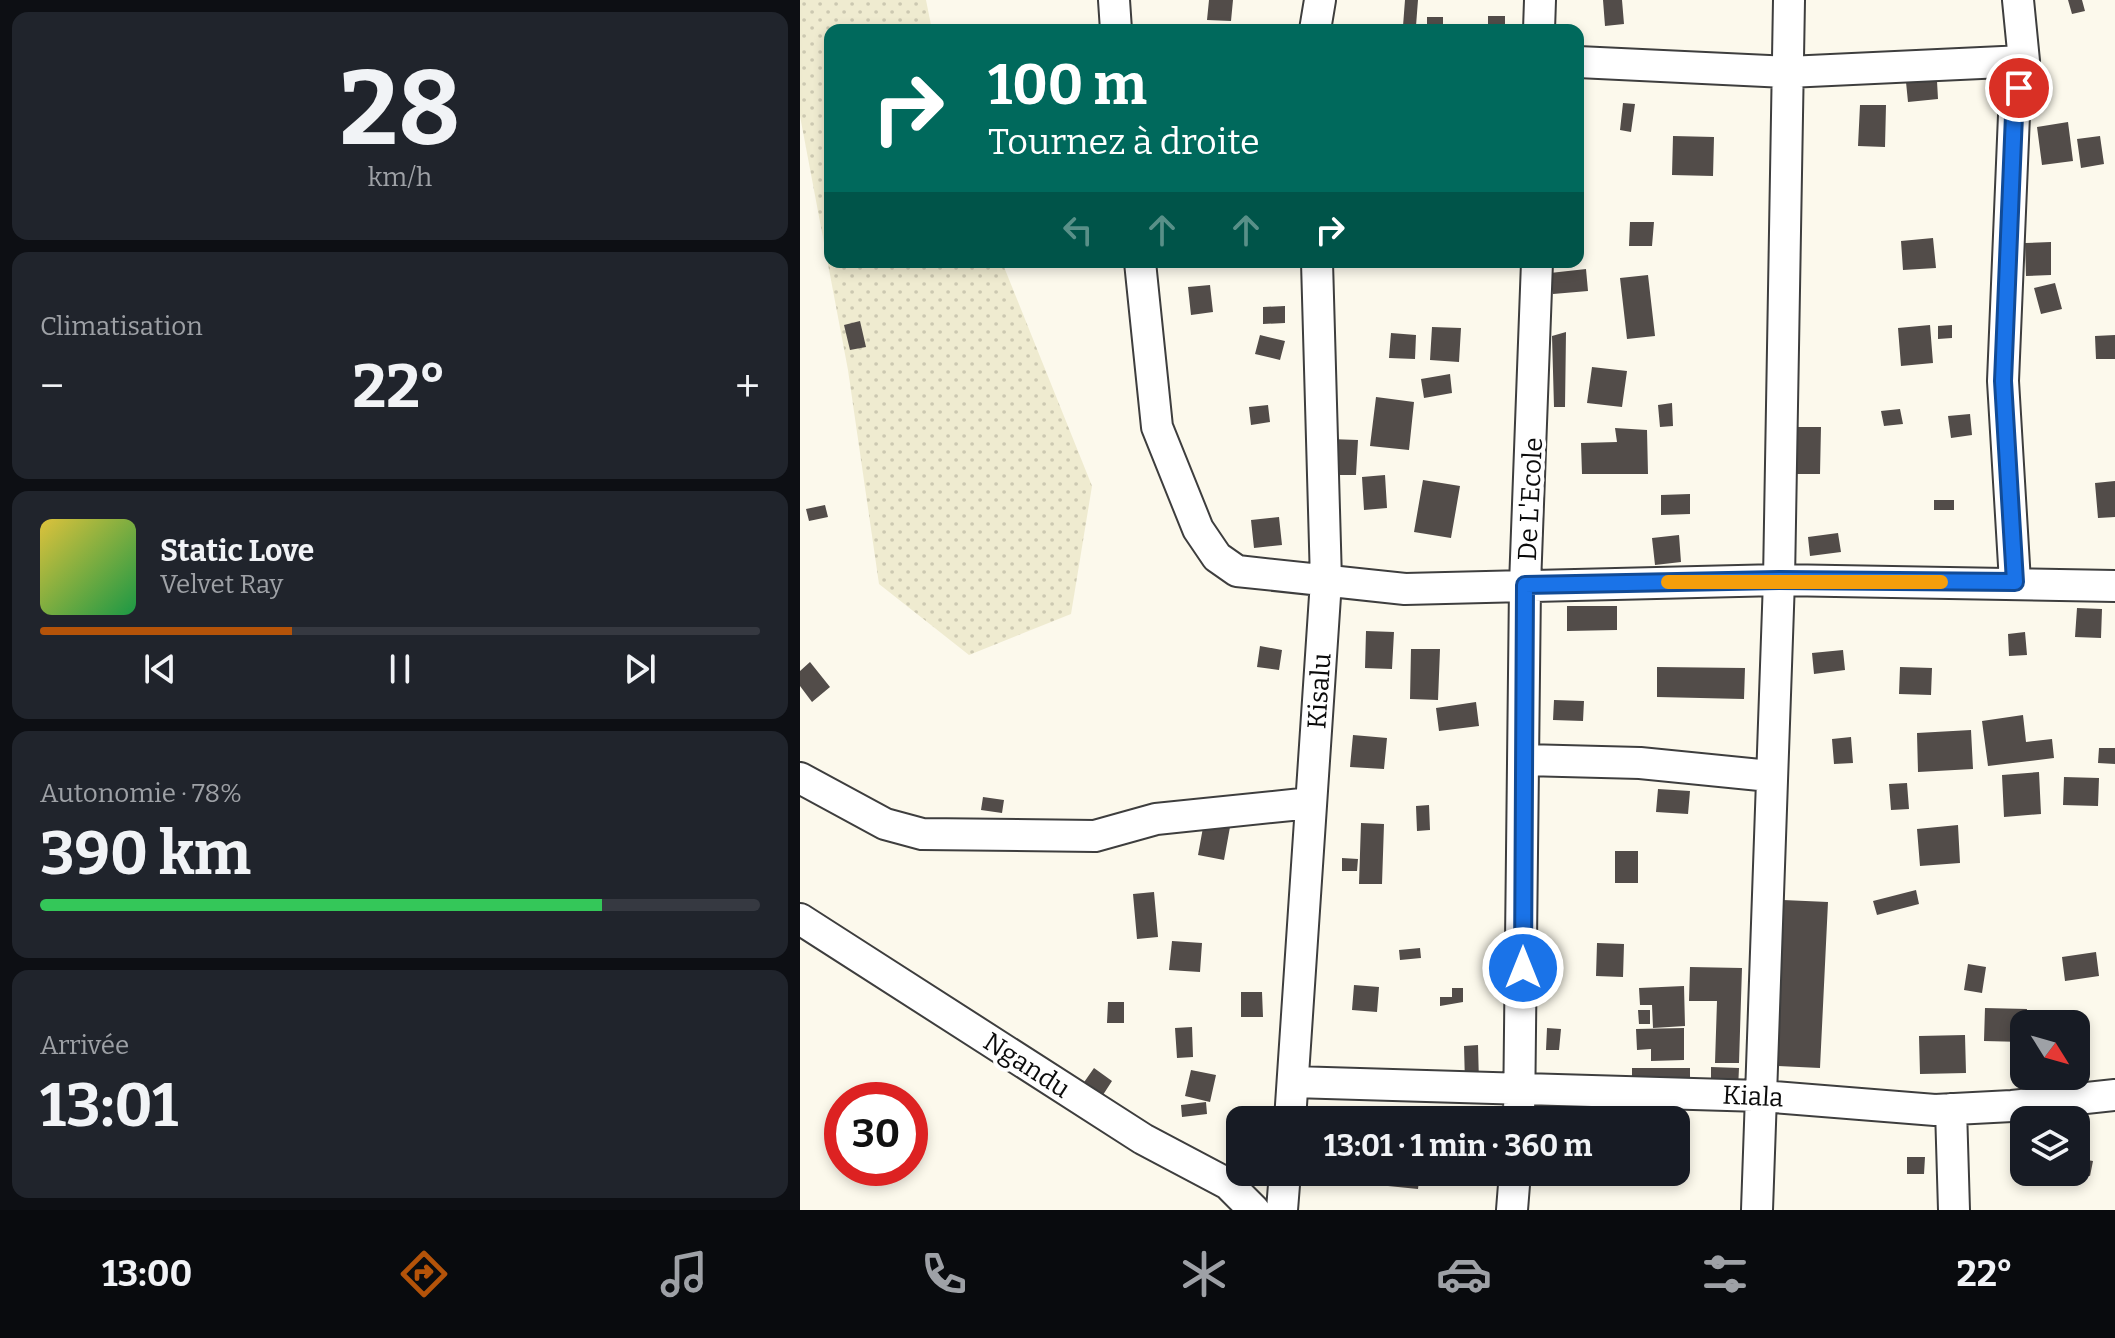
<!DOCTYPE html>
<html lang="fr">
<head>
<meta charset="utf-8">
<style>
	body { margin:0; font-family:Bitter,serif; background:#20242c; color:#f1f3f6; height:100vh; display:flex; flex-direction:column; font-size:30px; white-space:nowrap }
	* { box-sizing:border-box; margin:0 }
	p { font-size:26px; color:#9ea1a6 }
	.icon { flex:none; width:44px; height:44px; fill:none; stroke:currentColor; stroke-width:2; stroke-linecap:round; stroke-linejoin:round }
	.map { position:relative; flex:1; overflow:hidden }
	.sheet { display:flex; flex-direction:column; gap:12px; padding:12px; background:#0d0f14; width:800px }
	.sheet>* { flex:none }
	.banner { position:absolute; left:24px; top:24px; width:760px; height:244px; border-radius:16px; box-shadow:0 4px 12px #0003; background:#00695c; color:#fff; overflow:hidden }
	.needle { width:52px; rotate:127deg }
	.controls { position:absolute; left:1210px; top:1010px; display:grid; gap:16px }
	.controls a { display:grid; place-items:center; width:80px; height:80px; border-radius:16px; background:#171b24; box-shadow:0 4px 12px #0003; font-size:40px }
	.speed { position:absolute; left:24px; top:1082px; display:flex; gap:16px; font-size:40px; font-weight:700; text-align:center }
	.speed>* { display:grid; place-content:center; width:104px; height:104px; border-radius:50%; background:#171b24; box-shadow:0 4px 12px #0003; line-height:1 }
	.speed .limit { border:12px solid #d22; background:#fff; color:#111 }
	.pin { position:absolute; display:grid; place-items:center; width:68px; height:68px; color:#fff; margin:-34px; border:4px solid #fff; border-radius:50%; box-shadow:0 2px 8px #0007 }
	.me { position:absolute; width:88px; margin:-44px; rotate:0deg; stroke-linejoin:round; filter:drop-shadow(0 0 6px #0008) }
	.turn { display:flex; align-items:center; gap:28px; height:168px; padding:0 32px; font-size:36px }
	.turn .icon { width:104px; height:104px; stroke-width:2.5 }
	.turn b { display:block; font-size:56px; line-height:68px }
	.lanes { display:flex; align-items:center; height:76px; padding:0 32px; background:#0003; justify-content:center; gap:40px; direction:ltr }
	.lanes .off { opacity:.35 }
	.big { font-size:60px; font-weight:700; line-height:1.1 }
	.sheet .widget { flex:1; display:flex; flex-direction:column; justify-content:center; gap:12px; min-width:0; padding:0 28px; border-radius:16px; background:#20242c }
	.sheet .dial { align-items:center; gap:0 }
	.dial b { font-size:104px; line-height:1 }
	.song { display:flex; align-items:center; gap:24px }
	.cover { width:96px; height:96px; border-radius:12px; background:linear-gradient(135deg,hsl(50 70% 55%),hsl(140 70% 35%)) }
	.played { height:8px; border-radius:4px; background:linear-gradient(90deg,#b45309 35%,#363941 35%) }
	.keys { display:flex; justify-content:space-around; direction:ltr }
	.heat { display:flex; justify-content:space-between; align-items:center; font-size:44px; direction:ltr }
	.charge { height:12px; border-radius:6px; background:linear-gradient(90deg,#34c759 78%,#363941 0) }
	.trip { position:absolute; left:426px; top:1106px; width:464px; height:80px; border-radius:16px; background:#171b24; box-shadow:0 4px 12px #0003; font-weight:700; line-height:80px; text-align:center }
	.menu { display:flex; height:128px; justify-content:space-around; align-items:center; background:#090b0e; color:#9ea1a6 }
	.menu .icon { width:56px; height:56px }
	.menu .current { color:#b45309 }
	.menu b { font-size:36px; color:#f1f3f6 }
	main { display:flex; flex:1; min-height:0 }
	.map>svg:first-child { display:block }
	.farmland { fill:url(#farmland-dots) }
	.building { fill:#524c49 }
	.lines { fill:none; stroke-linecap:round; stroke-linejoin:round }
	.minor-casing { stroke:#3e3e3e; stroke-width:34 }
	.minor { stroke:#fff; stroke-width:30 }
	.route-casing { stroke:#114b97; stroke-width:20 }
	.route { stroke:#1a73e8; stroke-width:14 }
	.slow { stroke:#f59e0b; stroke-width:14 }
	.labels { text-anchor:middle; stroke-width:8; stroke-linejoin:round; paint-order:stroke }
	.street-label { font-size:26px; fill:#0b0b0b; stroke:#fff }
</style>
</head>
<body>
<main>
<section class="sheet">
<div class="widget dial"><b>28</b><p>km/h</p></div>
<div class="widget"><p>Climatisation</p>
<div class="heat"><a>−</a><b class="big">22°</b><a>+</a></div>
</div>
<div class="widget">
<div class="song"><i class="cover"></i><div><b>Static Love</b><p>Velvet Ray</p></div></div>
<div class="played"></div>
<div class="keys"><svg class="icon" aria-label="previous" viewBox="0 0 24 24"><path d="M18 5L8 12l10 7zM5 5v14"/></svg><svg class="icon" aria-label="pause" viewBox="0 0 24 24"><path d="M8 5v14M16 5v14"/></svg><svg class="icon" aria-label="next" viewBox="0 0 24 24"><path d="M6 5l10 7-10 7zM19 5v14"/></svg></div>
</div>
<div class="widget"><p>Autonomie · 78%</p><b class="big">390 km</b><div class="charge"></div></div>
<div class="widget"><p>Arrivée</p><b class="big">13:01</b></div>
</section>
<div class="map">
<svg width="1315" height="1210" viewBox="0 0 1315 1210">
	<defs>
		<pattern id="farmland-dots" width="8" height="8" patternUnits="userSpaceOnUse" patternTransform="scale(2)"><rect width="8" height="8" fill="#efebd0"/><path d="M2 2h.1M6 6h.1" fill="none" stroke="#ccc8b1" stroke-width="1.8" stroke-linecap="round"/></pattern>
	</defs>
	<rect width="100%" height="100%" fill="#fcf9ec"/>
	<path class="farmland" d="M0 0H126L132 30H30V262H202L292 486 271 614 169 655 79 584 48 370 0 116Z"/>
	<path class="building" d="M409 0H433L431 21 407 20Z
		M605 0H618L616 26H603Z
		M803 0H822L824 24 805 26Z
		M1268 0H1282L1285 11 1272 14Z
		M688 16H705V30H688Z
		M627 17H643V30H627Z
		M1137 81 1138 99 1108 102 1106 82Z
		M823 103 835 104 831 132 820 130Z
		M1060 105H1086L1085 147 1058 146Z
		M1268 122 1273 161 1242 165 1237 127Z
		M873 136 914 137 913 176 872 175Z
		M1300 136 1304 164 1281 168 1277 139Z
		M830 222H854L852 246H829Z
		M1133 238 1136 268 1103 270 1101 241Z
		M1251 242V275L1226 276 1225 243Z
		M786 269 788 291 753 294 750 273Z
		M848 275 855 336 827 339 820 278Z
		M1255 283 1262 309 1241 314 1234 288Z
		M410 285 413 312 391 315 388 287Z
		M485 306V323L463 324V307Z
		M60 321 66 347 50 350 44 325Z
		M1130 325 1133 363 1101 366 1098 328Z
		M1152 325V338L1138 339V326Z
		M632 327 661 328 659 362 630 360Z
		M766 332 765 407H754L752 336Z
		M591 333 616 335 615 359 589 358Z
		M460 335 485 341 480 360 455 354Z
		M1315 335V359H1296L1295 336Z
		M792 367 827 371 822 407 787 403Z
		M650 374 652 393 624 398 621 379Z
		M576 397 614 402 609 450 570 446Z
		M872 403 873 426 860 427 858 405Z
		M468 405 470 422 451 425 449 407Z
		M1100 409 1103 424 1084 426 1081 411Z
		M1170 414 1172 435 1151 438 1148 416Z
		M998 427H1021L1020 474H996Z
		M815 428 847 430 848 474H782L781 443 817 442Z
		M530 439 558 440 556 475H529Z
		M585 475 587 508 564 510 562 477Z
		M623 480 660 486 651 538 614 532Z
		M1315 481V517L1298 518 1295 483Z
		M890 494V514L861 515V495Z
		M1134 500H1154V510H1134Z
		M25 505 28 517 9 521 6 509Z
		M479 517 482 545 454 548 451 520Z
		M1038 533 1041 552 1010 556 1008 537Z
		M879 535 881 562 855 565 852 538Z
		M767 606H817V630L767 631Z
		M1277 608 1302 609 1301 638 1275 637Z
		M566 631 594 632 592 669 565 668Z
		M1225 632 1227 655 1209 656 1208 634Z
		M460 646 482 650 479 670 457 667Z
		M611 649H640L638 700 610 699Z
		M1043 650 1045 670 1014 674 1012 653Z
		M10 662 30 687 12 702 0 686V671Z
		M857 667 945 668 944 699 857 697Z
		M1100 667 1132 668 1131 695 1099 694Z
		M754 700 784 701 783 721 753 720Z
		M676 702 679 726 639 731 636 708Z
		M1223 715 1226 742 1252 739 1254 758 1188 766 1182 721Z
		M1171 730 1173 769 1118 772 1117 733Z
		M553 735 587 738 584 769 550 767Z
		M1051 737 1053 763 1034 764 1032 739Z
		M1299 748H1315V764L1298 763Z
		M1239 772 1241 814 1204 817 1202 775Z
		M1264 777 1299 778 1298 806 1263 805Z
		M1107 783 1109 809 1091 810 1089 784Z
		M858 789 890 791 888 814 856 812Z
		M183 797 204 800 202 813 181 810Z
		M629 805 630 830 617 831 616 806Z
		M404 822 430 827 424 860 398 855Z
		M561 823 584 824 582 884H559Z
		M1158 825 1160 863 1120 866 1117 829Z
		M815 851H838V883H815Z
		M542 858 558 859 557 871H542Z
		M1116 890 1119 904 1077 915 1073 901Z
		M354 892 358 937 337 939 333 894Z
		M983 900 1028 902 1020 1068 976 1066Z
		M372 941 402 943 400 972 369 970Z
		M797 943 824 944 823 977 796 976Z
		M620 948 621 958 600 960 599 950Z
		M1296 952 1299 976 1265 981 1262 957Z
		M1168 964 1186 967 1182 993 1164 990Z
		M890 967 942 968 939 1063H915L917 1001H889Z
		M554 985 579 987 577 1012 552 1010Z
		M884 986 885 1026 853 1028 852 1005H840L839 988Z
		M652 988H663V1002L640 1006V997H652Z
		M441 992H462L463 1017H441Z
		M308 1002H324V1023H307Z
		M1185 1008 1227 1009 1224 1042 1184 1041Z
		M838 1010H850V1024H839Z
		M392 1027 393 1057 377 1058 375 1028Z
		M747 1028 761 1029 759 1050H746Z
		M884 1028V1060L851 1061V1049L837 1050 836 1029Z
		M1165 1035 1166 1073 1120 1074 1119 1036Z
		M678 1045 679 1083H665L664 1046Z
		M911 1067 939 1068 938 1089 911 1088Z
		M294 1068 312 1081 299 1101 280 1088Z
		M832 1068H890V1088L832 1087Z
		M391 1070 416 1075 410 1102 385 1096Z
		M406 1102 407 1114 382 1117 381 1105Z
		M1107 1157H1125L1124 1174H1107Z
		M1276 1158 1293 1161 1290 1176 1276 1174Z
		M590 1172H620L618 1189 588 1186Z
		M1224 1172H1246V1182L1223 1180Z"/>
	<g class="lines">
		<defs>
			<path id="minor" d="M314 0 316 30
				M515 30 520 0
				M739 30 740 0
				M778 62 988 72 1224 61
				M340 262 357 427 398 529 417 557 437 571 605 589 979 580 1315 586
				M1215 582 1203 381 1214 115 1224 61 1218 0
				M724 760 840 763 970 776
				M0 778 85 824 122 834 295 836 356 819 511 803
				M0 919 343 1139 428 1184 454 1210
				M493 1082 961 1096 1135 1110 1212 1106 1315 1095
				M1151 1109 1154 1210
				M490 1120 526 581 517 262
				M719 1120 725 585 737 262
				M482 1210 485 1172
				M712 1210 715 1172
				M957 1210 979 580 989 0"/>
		</defs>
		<use href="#minor" class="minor-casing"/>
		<use href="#minor" class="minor"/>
	</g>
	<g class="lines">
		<defs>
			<path id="route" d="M723 968 725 585 979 580 1215 582 1203 381 1214 115 1219 88"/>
		</defs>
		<use href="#route" class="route-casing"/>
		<use href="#route" class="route"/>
		<path class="slow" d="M868 582H1141"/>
	</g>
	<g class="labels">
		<g class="street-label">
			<text transform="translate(730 499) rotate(-87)" y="9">De L'Ecole</text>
			<text transform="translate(519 691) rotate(-86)" y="9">Kisalu</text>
			<text transform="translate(227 1065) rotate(33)" y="9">Ngandu</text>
			<text transform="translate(953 1096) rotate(3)" y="9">Kiala</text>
		</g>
	</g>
</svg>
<div class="controls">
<a><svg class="needle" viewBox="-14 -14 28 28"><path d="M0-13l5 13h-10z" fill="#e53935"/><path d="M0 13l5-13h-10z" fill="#9ea1a6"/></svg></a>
<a><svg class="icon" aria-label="layers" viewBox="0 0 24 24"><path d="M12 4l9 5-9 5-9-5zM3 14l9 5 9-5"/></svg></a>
</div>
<div class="speed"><div class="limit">30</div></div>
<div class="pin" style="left:1219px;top:88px;background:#d93025"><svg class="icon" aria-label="arrive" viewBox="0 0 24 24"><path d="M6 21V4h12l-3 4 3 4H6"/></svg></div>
<svg class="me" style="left:723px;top:968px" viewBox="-20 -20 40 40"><circle r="17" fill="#1a73e8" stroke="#fff" stroke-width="3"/><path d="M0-11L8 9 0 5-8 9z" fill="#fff"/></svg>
<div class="trip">13:01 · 1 min · 360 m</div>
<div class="banner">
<div class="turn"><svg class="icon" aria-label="right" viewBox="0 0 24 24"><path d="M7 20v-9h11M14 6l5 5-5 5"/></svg><div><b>100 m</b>Tournez à droite</div></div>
<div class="lanes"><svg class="icon off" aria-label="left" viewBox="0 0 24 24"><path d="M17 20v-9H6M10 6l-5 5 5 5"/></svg><svg class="icon off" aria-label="ahead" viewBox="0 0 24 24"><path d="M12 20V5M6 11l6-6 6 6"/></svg><svg class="icon off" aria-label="ahead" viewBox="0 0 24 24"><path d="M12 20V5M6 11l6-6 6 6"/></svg><svg class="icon" aria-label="right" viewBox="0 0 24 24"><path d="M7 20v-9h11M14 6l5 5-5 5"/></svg></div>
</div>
</div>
</main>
<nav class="menu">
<b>13:00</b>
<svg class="icon current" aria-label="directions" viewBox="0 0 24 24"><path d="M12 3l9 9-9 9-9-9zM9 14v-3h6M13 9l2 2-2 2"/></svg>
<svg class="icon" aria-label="music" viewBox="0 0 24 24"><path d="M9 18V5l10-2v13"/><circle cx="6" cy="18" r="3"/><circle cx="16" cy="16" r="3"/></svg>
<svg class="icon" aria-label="phone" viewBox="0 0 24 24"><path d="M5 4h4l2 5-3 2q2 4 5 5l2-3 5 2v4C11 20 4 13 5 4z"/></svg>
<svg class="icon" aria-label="climate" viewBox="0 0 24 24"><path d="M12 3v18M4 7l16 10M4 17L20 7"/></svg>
<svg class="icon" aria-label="car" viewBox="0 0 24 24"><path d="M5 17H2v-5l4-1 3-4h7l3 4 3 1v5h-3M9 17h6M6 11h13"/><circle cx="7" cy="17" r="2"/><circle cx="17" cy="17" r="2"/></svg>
<svg class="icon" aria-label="filters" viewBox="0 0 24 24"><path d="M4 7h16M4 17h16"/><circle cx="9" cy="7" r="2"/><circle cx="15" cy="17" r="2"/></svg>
<b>22°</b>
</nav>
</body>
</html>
